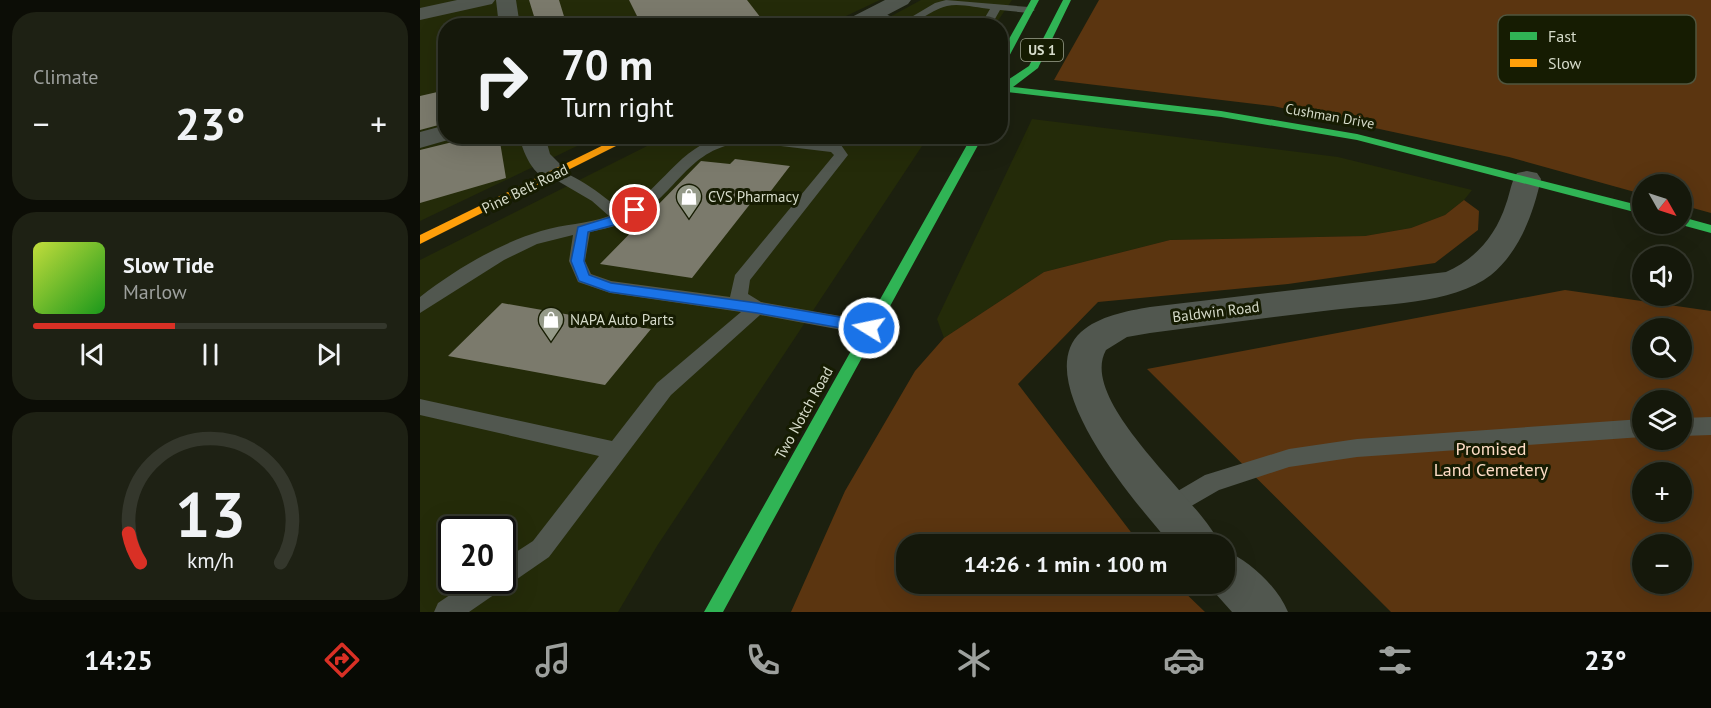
<!DOCTYPE html>
<html lang="en">
<head>
<meta charset="utf-8">
<style>
	body { margin:0; font-family:"PT Sans",sans-serif; background:#1e2114; color:#f1f3f6; height:100vh; display:flex; flex-direction:column; font-size:22px; white-space:nowrap }
	* { box-sizing:border-box; margin:0 }
	p { font-size:20px; color:#9da09d }
	.icon { flex:none; width:33px; height:33px; fill:none; stroke:currentColor; stroke-width:2; stroke-linecap:round; stroke-linejoin:round }
	.map { position:relative; flex:1; overflow:hidden }
	.details { display:flex; flex-direction:column; gap:12px; padding:12px; background:#0c0d06; width:420px }
	.details>* { flex:none }
	.top-card { position:absolute; left:18px; top:18px; width:570px; height:126px; border-radius:24px; box-shadow:0 6px 24px #0002,0 0 0 2px #34372c; background:#15180b; color:#f1f3f6; overflow:hidden }
	.needle { width:39px; rotate:129deg }
	.buttons { position:absolute; left:1212px; top:174px; display:grid; gap:12px }
	.buttons a { display:grid; place-items:center; width:60px; height:60px; border-radius:50%; background:#15180b; box-shadow:0 6px 24px #0002,0 0 0 2px #34372c; font-size:30px }
	.speed { position:absolute; left:18px; top:516px; display:flex; gap:12px; font-size:30px; font-weight:700; text-align:center }
	.speed>* { display:grid; place-content:center; width:78px; height:78px; border-radius:50%; background:#15180b; box-shadow:0 6px 24px #0002,0 0 0 2px #34372c; line-height:1 }
	.speed .limit { border:3px solid #111; border-radius:9px; background:#fff; color:#111 }
	.pin { position:absolute; display:grid; place-items:center; width:51px; height:51px; color:#fff; margin:-26px; border:3px solid #fff; border-radius:50%; box-shadow:0 2px 6px #0007 }
	.me { position:absolute; width:66px; margin:-33px; rotate:280deg; stroke-linejoin:round; filter:drop-shadow(0 0 4px #0008) }
	.turn { display:flex; align-items:center; gap:21px; height:126px; padding:0 24px; font-size:27px }
	.turn .icon { width:78px; height:78px; stroke-width:2.5 }
	.turn b { display:block; font-size:42px; line-height:51px }
	.big { font-size:45px; font-weight:800; line-height:1.1 }
	.details .card { flex:1; display:flex; flex-direction:column; justify-content:center; gap:9px; min-width:0; padding:0 21px; border-radius:24px; background:#1e2114 }
	.details .dial { align-items:center; gap:0 }
	.dial svg { height:156px; overflow:visible; fill:none; stroke:#34372c; stroke-width:7; stroke-linecap:round; text-anchor:middle }
	.dial text { fill:#f1f3f6; stroke:none }
	.song { display:flex; align-items:center; gap:18px }
	.cover { width:72px; height:72px; border-radius:9px; background:linear-gradient(135deg,hsl(70 70% 55%),hsl(120 70% 35%)) }
	.played { height:6px; border-radius:3px; background:linear-gradient(90deg,#d93025 40%,#34372c 40%) }
	.keys { display:flex; justify-content:space-around; direction:ltr }
	.heat { display:flex; justify-content:space-between; align-items:center; font-size:33px; direction:ltr }
	.trip { position:absolute; left:476px; top:534px; width:339px; height:60px; border-radius:24px; background:#15180b; box-shadow:0 6px 24px #0002,0 0 0 2px #34372c; font-weight:800; line-height:60px; text-align:center }
	.tab-bar { display:flex; height:96px; justify-content:space-around; align-items:center; background:#080a04; color:#9da09d }
	.tab-bar .icon { width:42px; height:42px }
	.tab-bar .current { color:#d93025 }
	.tab-bar b { font-size:27px; color:#f1f3f6 }
	main { display:flex; flex:1; min-height:0 }
	.map>svg:first-child { display:block }
	.built { fill:#242b09; fill-rule:evenodd }
	.green { fill:#5b3510; fill-rule:evenodd }
	.building { fill:#7b7a6c }
	.lines { fill:none; stroke-linecap:round; stroke-linejoin:round }
	.lane { fill:#51574f; fill-rule:evenodd }
	.street { fill:#51574f; fill-rule:evenodd }
	.fast { fill:#30b455; fill-rule:evenodd }
	.slow { fill:#ff9f0a; fill-rule:evenodd }
	.route { fill:#1a73e8; stroke:#114b97; stroke-width:1.5 }
	.labels { text-anchor:middle; stroke-width:6; stroke-linejoin:round; paint-order:stroke }
	.shield { fill:#161c02; stroke:#9ca28e; stroke-width:1.5 }
	.shield-label { font-size:14px; font-weight:bold; fill:#d6dbca }
	.far-street-label { font-size:14px; fill:#d6dbca; stroke:#161c02 }
	.street-label { font-size:15px; fill:#d6dbca; stroke:#161c02 }
	.poi-label { font-size:15px; fill:#d6dbca; stroke:#161c02; text-anchor:start }
	.near-park-label { font-size:18px; fill:#fddcc5; stroke:#161c02 }
	.key { fill:#161c02; stroke:#50553e; stroke-width:1.5 }
	.key-label { font-size:16px; fill:#d6dbca }
</style>
</head>
<body>
<main>
<section class="details">
<div class="card"><p>Climate</p>
<div class="heat"><a>−</a><b class="big">23°</b><a>+</a></div>
</div>
<div class="card">
<div class="song"><i class="cover"></i><div><b>Slow Tide</b><p>Marlow</p></div></div>
<div class="played"></div>
<div class="keys"><svg class="icon" aria-label="previous" viewBox="0 0 24 24"><path d="M18 5L8 12l10 7zM5 5v14"/></svg><svg class="icon" aria-label="pause" viewBox="0 0 24 24"><path d="M8 5v14M16 5v14"/></svg><svg class="icon" aria-label="next" viewBox="0 0 24 24"><path d="M6 5l10 7-10 7zM19 5v14"/></svg></div>
</div>
<div class="card dial"><svg viewBox="0 0 100 80">
<path d="M14 69A42 42 0 1 1 86 69"/>
<path d="M14 69A42 42 0 0 1 8 54" stroke="#d93025"/>
<text x="50" y="56" font-size="32" font-weight="700">13</text>
<text x="50" y="72" font-size="11">km/h</text>
</svg></div>
</section>
<div class="map">
<svg width="1291" height="612" viewBox="0 0 1291 612">
	<rect width="100%" height="100%" fill="#1c200f"/>
	<path class="built" d="M0 0H460L407 25 26 26V136L176 137 0 221Z
		M501 0H592L575 25 453 26Z
		M612 119 918 157 1052 190 1044 200 1025 215 991 228 945 236 750 240 624 272 524 338 517 319Z
		M245 137H508L237 546 198 612H0V260ZM32 530H82V580H32Z"/>
	<path class="green" d="M679 0H1291V213L1262 205V184H1222V194L1089 157 853 106 634 80Z
		M1044 200 1059 211 1058 230 1015 263 868 284 678 302 598 384 720 544H486V584H756L785 612H371L425 491 495 371 524 338 624 272 750 240 945 236 991 228 1025 215Z
		M1145 290 1291 311V612H971L727 369ZM1222 328H1262V368H1222ZM1222 400H1262V440H1222ZM1222 472H1262V512H1222ZM1222 544H1262V584H1222Z"/>
	<path class="building" d="M109 0H139L147 26H117Z
		M209 0H327L347 26H222Z
		M26 90V123L0 130V96Z
		M57 136H79L86 178 0 203V150Z
		M315 159 370 166 344 200 334 199 272 278 180 264 281 161 310 164Z
		M82 303 231 329 185 385 28 356Z"/>
	<g class="lines">
		<path class="lane" d="M526 0 609 7 615 10 609 13 580 10 571 26H560L570 9C557 8 540 3 527 6 499 13 483 45 449 13L459 11 483 22 515 3Z
			M304 136H367L421 145 428 155 330 280 328 294 341 302 449 321 456 323 458 328 456 333 449 335 340 315 251 395 129 557 49 612H14L18 603 52 580H82V561L113 541 179 456 0 415V399L192 441 237 383 321 312 190 293 158 282 149 261 153 235 117 244 84 260 0 313V297C36 269 78 244 121 231 144 224 167 224 189 216L172 201 131 177 129 174 131 171C148 167 189 200 202 211 241 191 259 146 304 136ZM327 142 411 152 414 155 315 275 310 297 191 281 171 274 165 261 170 232C188 228 207 224 222 213 262 185 272 146 327 142Z
			M1291 417V435L1262 436V418Z
			M1222 419V437L937 457 869 467 799 490 747 520 739 516 736 509 739 502 785 475 869 449 937 439Z"/>
		<path class="street" d="M37 0H75L72 4 0 20V8Z
			M76 0H96L100 26H79Z
			M465 0H491L488 4 446 26H419L422 22Z
			M26 125V136H36L35 138 0 148V132Z
			M99 136H125L130 154 150 174 146 180C118 187 105 159 99 136Z
			M1107 171 1117 173 1121 179C1113 214 1100 251 1071 275 1033 305 959 304 912 310 851 317 791 325 730 333L707 337 686 350C657 402 780 499 800 544H751C718 506 608 380 661 332 679 316 707 311 730 307L1026 272C1056 259 1076 235 1086 204 1090 193 1091 182 1097 173Z
			M804 550C830 561 857 586 868 612H812L787 584H804Z"/>
		<path class="fast" d="M611 0H619L585 64 580 67V55Z
			M643 0H651L618 68 593 87 801 111 937 134 1222 206V214L937 140 801 117 587 92 580 99V85L609 66Z
			M552 136H563L303 612H284Z
			M1262 217 1291 225V233L1258 224H1262Z"/>
		<path class="slow" d="M202 136H216L0 244V235Z"/>
	</g>
	<path class="route" d="M215 206 221 210C208 224 185 227 168 232L164 261 169 275 191 283 337 303 449 322 456 328 449 333 337 313 190 292 159 281 151 261 158 227 197 215Z"/>
	<defs>
		<symbol id="shop-pin" viewBox="-11 -11 22 30"><path d="M0 17L-7.5 6A9.5 9.5 0 1 1 7.5 6Z" fill="#959a89" stroke="#161c02"/><path d="M-5-2.5h2.3a2.7 3.5 0 0 1 5.4 0H5L5.5 6h-11ZM-1.5-2.5h3a1.5 2.3 0 0 0-3 0Z" fill="#fff"/></symbol>
	</defs>
	<g fill-rule="evenodd">
		<use href="#shop-pin" x="254" y="182" width="30" height="40"/>
		<use href="#shop-pin" x="116" y="305" width="30" height="40"/>
	</g>
	<g class="labels">
		<rect class="shield" x="601" y="39" width="42" height="22" rx="4.5"/>
		<g class="shield-label">
			<text x="622" y="55">US 1</text>
		</g>
		<g class="far-street-label">
			<text transform="translate(910 116) rotate(10)" y="5">Cushman Drive</text>
		</g>
		<g class="street-label">
			<text transform="translate(105 189) rotate(-26)" y="5">Pine Belt Road</text>
			<text transform="translate(796 312) rotate(-7)" y="5">Baldwin Road</text>
			<text transform="translate(384 413) rotate(-61)" y="5">Two Notch Road</text>
		</g>
		<g class="poi-label">
			<text x="288" y="202">CVS Pharmacy</text>
			<text x="150" y="325">NAPA Auto Parts</text>
		</g>
		<g class="near-park-label">
			<text x="1071" y="455">Promised<tspan x="1071" dy="21">Land Cemetery</tspan></text>
		</g>
	</g>
	<rect x="1078" y="15" width="198" height="69" rx="9" class="key"/>
	<rect x="1090" y="32" width="27" height="8" fill="#30b455"/>
	<rect x="1090" y="59" width="27" height="8" fill="#ff9f0a"/>
	<g class="key-label">
		<text x="1128" y="42">Fast</text>
		<text x="1128" y="69">Slow</text>
	</g>
</svg>
<div class="buttons">
<a><svg class="needle" viewBox="-14 -14 28 28"><path d="M0-13l5 13h-10z" fill="#e53935"/><path d="M0 13l5-13h-10z" fill="#9da09d"/></svg></a>
<a><svg class="icon" aria-label="sound" viewBox="0 0 24 24"><path d="M4 9h4l5-4v14l-5-4H4zM17 9q2 3 0 6"/></svg></a>
<a><svg class="icon" aria-label="search" viewBox="0 0 24 24"><circle cx="10" cy="10" r="6"/><path d="M15 15l6 6"/></svg></a>
<a><svg class="icon" aria-label="layers" viewBox="0 0 24 24"><path d="M12 4l9 5-9 5-9-5zM3 14l9 5 9-5"/></svg></a>
<a>+</a>
<a>−</a>
</div>
<div class="speed"><div class="limit">20</div></div>
<div class="pin" style="left:215px;top:210px;background:#d93025"><svg class="icon" aria-label="arrive" viewBox="0 0 24 24"><path d="M6 21V4h12l-3 4 3 4H6"/></svg></div>
<svg class="me" style="left:449px;top:328px" viewBox="-20 -20 40 40"><circle r="17" fill="#1a73e8" stroke="#fff" stroke-width="3"/><path d="M0-11L8 9 0 5-8 9z" fill="#fff"/></svg>
<div class="trip">14:26 · 1 min · 100 m</div>
<div class="top-card">
<div class="turn"><svg class="icon" aria-label="right" viewBox="0 0 24 24"><path d="M7 20v-9h11M14 6l5 5-5 5"/></svg><div><b>70 m</b>Turn right</div></div>
</div>
</div>
</main>
<nav class="tab-bar">
<b>14:25</b>
<svg class="icon current" aria-label="directions" viewBox="0 0 24 24"><path d="M12 3l9 9-9 9-9-9zM9 14v-3h6M13 9l2 2-2 2"/></svg>
<svg class="icon" aria-label="music" viewBox="0 0 24 24"><path d="M9 18V5l10-2v13"/><circle cx="6" cy="18" r="3"/><circle cx="16" cy="16" r="3"/></svg>
<svg class="icon" aria-label="phone" viewBox="0 0 24 24"><path d="M5 4h4l2 5-3 2q2 4 5 5l2-3 5 2v4C11 20 4 13 5 4z"/></svg>
<svg class="icon" aria-label="climate" viewBox="0 0 24 24"><path d="M12 3v18M4 7l16 10M4 17L20 7"/></svg>
<svg class="icon" aria-label="car" viewBox="0 0 24 24"><path d="M5 17H2v-5l4-1 3-4h7l3 4 3 1v5h-3M9 17h6M6 11h13"/><circle cx="7" cy="17" r="2"/><circle cx="17" cy="17" r="2"/></svg>
<svg class="icon" aria-label="filters" viewBox="0 0 24 24"><path d="M4 7h16M4 17h16"/><circle cx="9" cy="7" r="2"/><circle cx="15" cy="17" r="2"/></svg>
<b>23°</b>
</nav>
</body>
</html>
